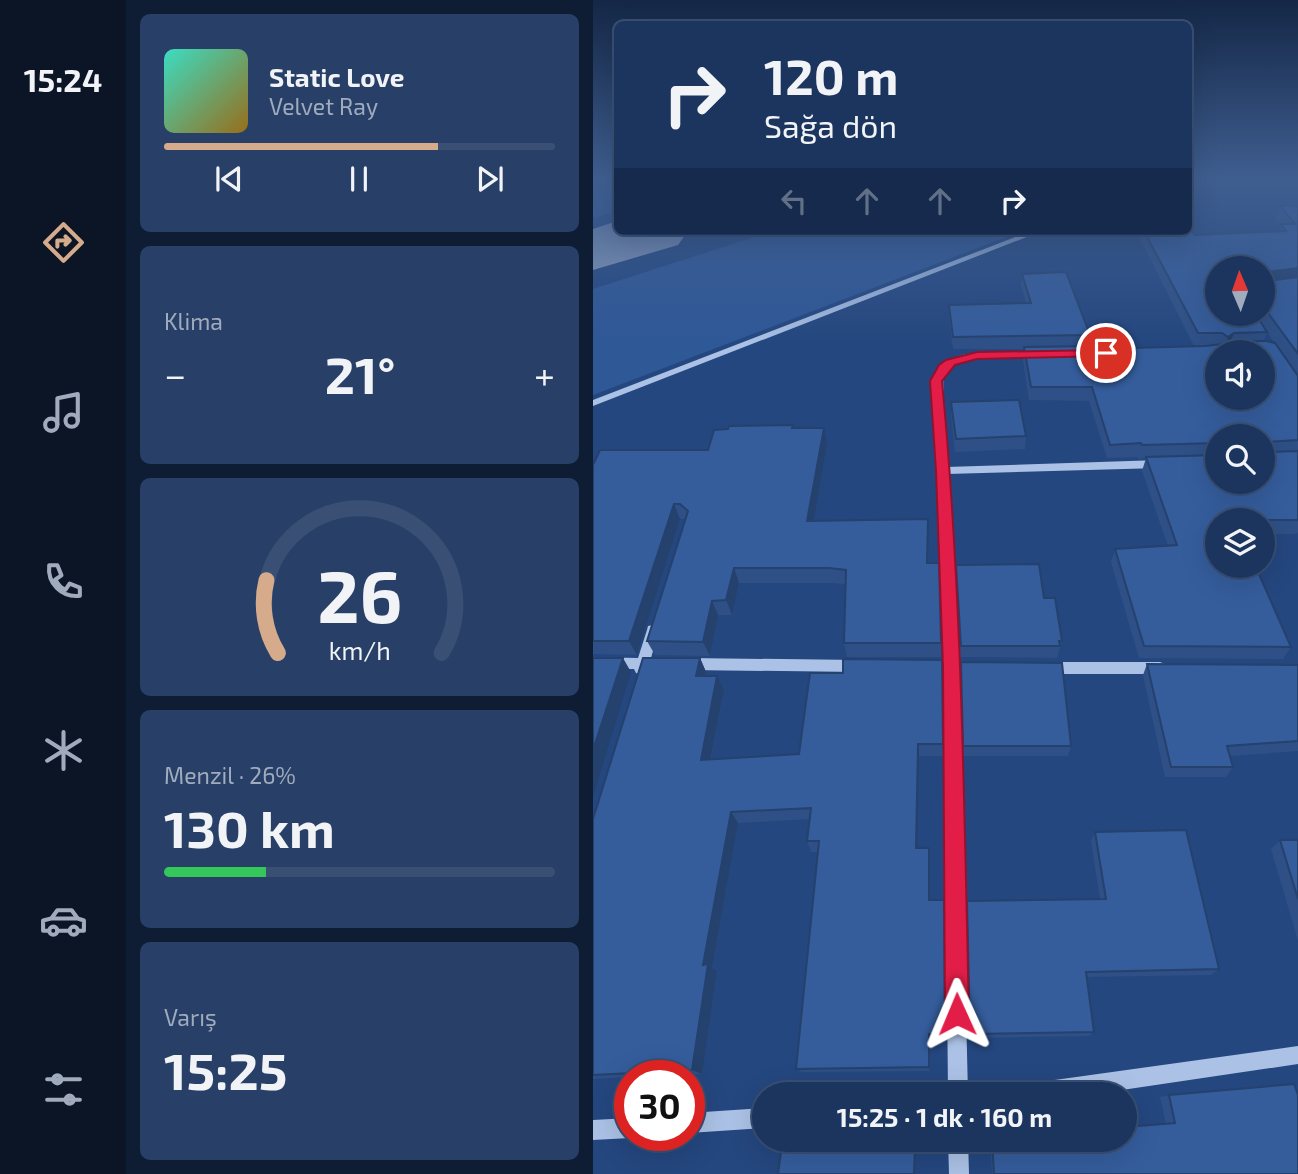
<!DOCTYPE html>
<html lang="tr">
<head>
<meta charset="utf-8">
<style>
	body { margin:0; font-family:"Exo 2",sans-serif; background:#284068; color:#f1f3f6; height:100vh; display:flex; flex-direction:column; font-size:26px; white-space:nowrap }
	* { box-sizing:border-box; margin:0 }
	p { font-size:23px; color:#a0abbd }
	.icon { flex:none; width:38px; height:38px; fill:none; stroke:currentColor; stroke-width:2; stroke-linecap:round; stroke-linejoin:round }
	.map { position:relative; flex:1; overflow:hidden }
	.sheet { display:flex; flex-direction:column; gap:14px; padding:14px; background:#0f1d34; width:467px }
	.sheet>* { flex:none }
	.hud { position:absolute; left:21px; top:21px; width:578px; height:214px; border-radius:10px; box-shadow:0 7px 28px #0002,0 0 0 2px #395074; background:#1b355f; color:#f1f3f6; overflow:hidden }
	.needle { width:46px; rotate:358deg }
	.controls { position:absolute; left:612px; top:256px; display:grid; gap:14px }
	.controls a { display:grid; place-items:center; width:70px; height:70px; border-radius:50%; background:#1b355f; box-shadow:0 7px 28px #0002,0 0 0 2px #395074; font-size:35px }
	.speed { position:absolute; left:21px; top:1060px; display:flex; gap:14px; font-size:35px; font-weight:700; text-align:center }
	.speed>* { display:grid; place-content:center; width:91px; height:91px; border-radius:50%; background:#1b355f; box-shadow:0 7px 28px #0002,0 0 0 2px #395074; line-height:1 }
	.speed .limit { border:10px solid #d22; background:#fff; color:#111 }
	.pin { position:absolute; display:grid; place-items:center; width:60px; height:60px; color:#fff; margin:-30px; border:4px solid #fff; border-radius:50%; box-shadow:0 2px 7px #0007 }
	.me { position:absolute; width:77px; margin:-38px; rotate:359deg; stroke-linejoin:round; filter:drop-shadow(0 0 5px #0008) }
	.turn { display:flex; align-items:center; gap:24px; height:147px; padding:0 35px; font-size:32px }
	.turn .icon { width:91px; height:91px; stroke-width:2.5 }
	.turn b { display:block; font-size:49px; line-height:60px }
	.lanes { display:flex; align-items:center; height:66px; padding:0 35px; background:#0003; justify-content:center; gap:35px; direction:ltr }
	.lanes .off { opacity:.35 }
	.big { font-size:52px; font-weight:700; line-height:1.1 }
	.sheet .tile { flex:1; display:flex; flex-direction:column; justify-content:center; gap:10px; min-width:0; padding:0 24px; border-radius:10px; background:#284068 }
	.sheet .dial { align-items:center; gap:0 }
	.dial svg { height:182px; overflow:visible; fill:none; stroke:#395074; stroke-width:7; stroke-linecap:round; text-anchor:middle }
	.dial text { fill:#f1f3f6; stroke:none }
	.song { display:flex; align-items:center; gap:21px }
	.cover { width:84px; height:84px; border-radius:10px; background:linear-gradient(135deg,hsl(170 70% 55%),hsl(40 70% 35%)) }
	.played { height:7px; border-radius:4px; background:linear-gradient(90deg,#d6ab8b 70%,#395074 70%) }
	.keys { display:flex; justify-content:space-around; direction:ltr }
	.heat { display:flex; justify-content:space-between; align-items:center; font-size:38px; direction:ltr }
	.charge { height:10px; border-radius:5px; background:linear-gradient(90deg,#34c759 26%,#395074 0) }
	.trip { position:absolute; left:159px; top:1082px; width:385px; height:70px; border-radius:35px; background:#1b355f; box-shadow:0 7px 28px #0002,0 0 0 2px #395074; font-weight:700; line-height:70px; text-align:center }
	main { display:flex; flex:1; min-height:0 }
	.menu { display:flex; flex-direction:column; width:126px; justify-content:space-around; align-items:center; background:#0b1526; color:#a0abbd }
	.menu .icon { width:49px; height:49px }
	.menu .selected { color:#d6ab8b }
	.menu b { font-size:32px; color:#f1f3f6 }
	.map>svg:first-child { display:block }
	.green { fill:#2f5897 }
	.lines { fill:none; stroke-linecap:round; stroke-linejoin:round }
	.taxiway { fill:#92a3bf; fill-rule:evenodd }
	.minor { fill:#abc2e6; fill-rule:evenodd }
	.wall { fill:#2e5086; fill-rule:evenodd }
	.shaded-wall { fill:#25416d }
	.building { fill:#355d9c; stroke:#25416d; stroke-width:2; fill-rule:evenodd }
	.route { fill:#e11d48; stroke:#92132f; stroke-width:2 }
</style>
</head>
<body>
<main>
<nav class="menu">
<b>15:24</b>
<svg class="icon selected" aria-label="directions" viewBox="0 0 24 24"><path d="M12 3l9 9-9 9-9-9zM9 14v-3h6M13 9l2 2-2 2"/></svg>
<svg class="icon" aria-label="music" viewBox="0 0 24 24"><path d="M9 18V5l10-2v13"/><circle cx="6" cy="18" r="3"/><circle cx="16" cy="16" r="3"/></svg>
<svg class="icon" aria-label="phone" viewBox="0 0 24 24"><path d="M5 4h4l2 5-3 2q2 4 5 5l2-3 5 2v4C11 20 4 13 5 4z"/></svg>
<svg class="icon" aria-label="climate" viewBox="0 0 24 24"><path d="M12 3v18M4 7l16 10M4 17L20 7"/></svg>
<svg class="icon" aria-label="car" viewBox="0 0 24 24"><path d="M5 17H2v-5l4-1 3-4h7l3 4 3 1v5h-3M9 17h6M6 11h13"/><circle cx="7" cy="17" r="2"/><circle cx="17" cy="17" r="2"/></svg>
<svg class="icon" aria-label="filters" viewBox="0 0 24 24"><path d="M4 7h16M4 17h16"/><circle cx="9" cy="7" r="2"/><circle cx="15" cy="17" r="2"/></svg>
</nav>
<section class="sheet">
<div class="tile">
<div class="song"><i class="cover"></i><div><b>Static Love</b><p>Velvet Ray</p></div></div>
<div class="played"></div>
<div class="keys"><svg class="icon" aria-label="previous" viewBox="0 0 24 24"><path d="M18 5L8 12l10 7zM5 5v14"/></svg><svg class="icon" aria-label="pause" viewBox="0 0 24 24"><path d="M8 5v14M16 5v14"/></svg><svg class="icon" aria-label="next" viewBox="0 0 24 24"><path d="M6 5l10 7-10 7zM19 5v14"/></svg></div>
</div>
<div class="tile"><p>Klima</p>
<div class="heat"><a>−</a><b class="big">21°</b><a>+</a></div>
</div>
<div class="tile dial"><svg viewBox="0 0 100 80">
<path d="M14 69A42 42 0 1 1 86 69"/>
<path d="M14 69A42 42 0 0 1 9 37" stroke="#d6ab8b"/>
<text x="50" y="56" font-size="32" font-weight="700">26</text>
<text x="50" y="72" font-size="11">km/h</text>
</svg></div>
<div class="tile"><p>Menzil · 26%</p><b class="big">130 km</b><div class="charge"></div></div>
<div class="tile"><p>Varış</p><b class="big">15:25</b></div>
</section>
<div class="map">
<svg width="705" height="1174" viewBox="0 0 705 1174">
	<rect width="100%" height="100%" fill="#24477f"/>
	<path class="green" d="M0 180H24V211L0 218Z
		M180 231H429L0 395V289Z"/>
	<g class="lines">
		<path class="taxiway" d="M24 221V231H95L85 245 0 270V229Z"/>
		<path class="minor" d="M438 231H449L0 406V400Z
			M420 351H444L448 354 444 357C413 356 372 350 350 375L353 467 567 460 572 464 567 468 354 474 365 677 375 1094H355L351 677 347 538 339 383C343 350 394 351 420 351Z
			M60 625 65 626 66 630 58 658 68 660 70 664 68 668 54 670 53 673 48 675 43 673 41 669H0V657L45 658 54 630 55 626Z
			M95 658 266 660 271 662 273 666 271 670 266 672 95 670 90 668 88 664 90 660Z
			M455 662H567L572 664 574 668 572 672 567 674H455L450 672 448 668 450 664Z
			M705 1046V1064L502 1094H423L426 1087 433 1084Z
			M172 1108V1128L96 1133V1113Z
			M37 1118V1136H42L37 1138 0 1140V1120Z
			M355 1139H375L376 1174H356Z"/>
	</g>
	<path class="wall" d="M687 206H705V532L704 534H670V520H625L698 647 690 659 546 658 518 562 522 549 575 546 549 471 553 458 545 459V457L514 458 496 401 436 400 430 360 431 349H360L356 318V305L433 303 428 286 429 274 497 335 495 346 502 349 601 346 547 239 548 231H595L602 235 686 231 688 225 682 219ZM670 268V313H625ZM674 332 680 341 682 343 671 341ZM625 436 670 481H625Z
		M358 402 433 436 432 449 362 452 358 415Z
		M200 425V428L234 444 220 521 335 519V563L348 643V657H254L251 643 253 584 239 583H146L139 615H125L117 656 62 655 54 641 92 519H87L44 655 0 654V465L115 450Z
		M363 565 451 598 469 641 464 658 367 657Z
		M107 658 113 672V676H124L131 689 118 759 206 754 250 673 349 660 350 756H326L324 848 336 858V900H351L352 1039H336V1071L209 1072 203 1069 225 852H218L214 841 216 819 145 823 119 968 124 971 109 1074 37 1076V1077L0 1079V819Z
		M368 662 478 746 475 756H370Z
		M554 664 705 665V751L637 756 640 767 633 777H572L550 675Z
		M502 832 626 969 618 975 494 977 501 1032 496 1036 376 1038 374 901 507 899 498 841Z
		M687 840H705V941L678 849Z
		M576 1095 705 1174H399L397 1139H532L573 1124 567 1097Z"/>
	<path class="shaded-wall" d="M705 268V280L670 285 673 272Z
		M641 333 636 346 631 350 635 337Z
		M231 428 234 444 218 536 214 521Z
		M81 504 87 519 44 655 36 641Z
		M141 568 146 583 139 615 133 600Z
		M119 601 125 615 117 656 110 642Z
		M30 658 38 672 0 797V750Z
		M107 658 113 672 110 690 103 676Z
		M124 676 131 689 115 772 108 760Z
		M325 744 326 756 324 859 323 848Z
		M138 812 145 823 119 968 124 971 109 1074 99 1070 110 965Z"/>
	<path class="building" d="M687 206H705V268L673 272 672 278 675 281 705 277V354L670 306V268H625V313H662L674 332 641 333 635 337 629 333H605L551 231H595V225L602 235 693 231 688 224H702Z
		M473 272 497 335 360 337 356 305 438 303 429 274Z
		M635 341H673L682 343 705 376V440L674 442V449L676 452 705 451V520H625V565H662L698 647 551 646 522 549 584 545 553 457 625 455V481H670V436H625V443L549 445 548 443 517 445 499 387H438L431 347 501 346 502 349 612 346 630 344ZM625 352H670V397H625Z
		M426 400 433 436 363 439 358 402Z
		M200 425 199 428H231L214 521 335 519 334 563H346L348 643H251L253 570 236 568H141L133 600 119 601 110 642 54 641 95 511 87 504H81L36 641H0V465L7 450H115L121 430 135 429 136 426Z
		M446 564 451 598H462L469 641H466L467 646H368L363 565Z
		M0 658H30L0 750Z
		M50 658H107L103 676H124L108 760 206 754 217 673H250V659L349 660 350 744H325L323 848H336V900H351L352 1034H336V1067L203 1069 226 841H214L218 808 138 812 110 965 115 964 99 1070 0 1075V819Z
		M368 662 469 663 478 746H370Z
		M554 664 705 665V741L634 746 640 767H578Z
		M593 830 626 969 493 972 501 1032 377 1034 374 901 513 899 502 832Z
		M687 840H705V899Z
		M701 1084 705 1095V1174H401L399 1139H532V1127L582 1123 576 1095Z
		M189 1145 322 1147 321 1174H185Z"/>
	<linearGradient id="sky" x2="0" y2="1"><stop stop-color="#142746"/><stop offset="0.52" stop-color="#3f5e90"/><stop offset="1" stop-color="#3f5e90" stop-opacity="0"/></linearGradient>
	<rect width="705" height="344" fill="url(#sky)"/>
	<path class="route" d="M513 350 519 353 517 356 384 359 362 365 349 381C369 591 371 803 376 1014L372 1022 364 1026 355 1022 352 1014 350 667 343 471 337 381 346 365 353 360 384 352Z"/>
</svg>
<div class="controls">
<a><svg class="needle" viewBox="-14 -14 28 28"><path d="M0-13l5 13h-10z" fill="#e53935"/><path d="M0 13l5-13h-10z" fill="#a0abbd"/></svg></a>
<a><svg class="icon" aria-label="sound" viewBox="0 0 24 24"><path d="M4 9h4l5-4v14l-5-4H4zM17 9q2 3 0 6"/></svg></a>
<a><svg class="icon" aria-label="search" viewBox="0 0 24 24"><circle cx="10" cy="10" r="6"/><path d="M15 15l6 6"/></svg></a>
<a><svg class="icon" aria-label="layers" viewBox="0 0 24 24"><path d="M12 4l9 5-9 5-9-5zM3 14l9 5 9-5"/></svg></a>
</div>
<div class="speed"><div class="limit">30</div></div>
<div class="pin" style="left:513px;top:353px;background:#d93025"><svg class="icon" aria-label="arrive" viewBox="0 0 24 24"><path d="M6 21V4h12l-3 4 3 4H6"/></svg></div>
<svg class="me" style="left:364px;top:1014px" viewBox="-20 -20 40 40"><path d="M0-17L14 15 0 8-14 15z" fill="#e11d48" stroke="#fff" stroke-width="4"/></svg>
<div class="trip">15:25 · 1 dk · 160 m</div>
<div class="hud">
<div class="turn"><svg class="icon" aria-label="right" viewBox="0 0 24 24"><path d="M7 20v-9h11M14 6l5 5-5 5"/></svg><div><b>120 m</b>Sağa dön</div></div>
<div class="lanes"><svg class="icon off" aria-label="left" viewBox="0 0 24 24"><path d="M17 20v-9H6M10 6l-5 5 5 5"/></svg><svg class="icon off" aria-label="ahead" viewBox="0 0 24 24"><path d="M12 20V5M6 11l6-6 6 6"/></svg><svg class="icon off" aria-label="ahead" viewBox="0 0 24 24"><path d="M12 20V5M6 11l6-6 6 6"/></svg><svg class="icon" aria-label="right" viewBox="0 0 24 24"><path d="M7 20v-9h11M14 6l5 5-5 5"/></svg></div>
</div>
</div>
</main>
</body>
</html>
